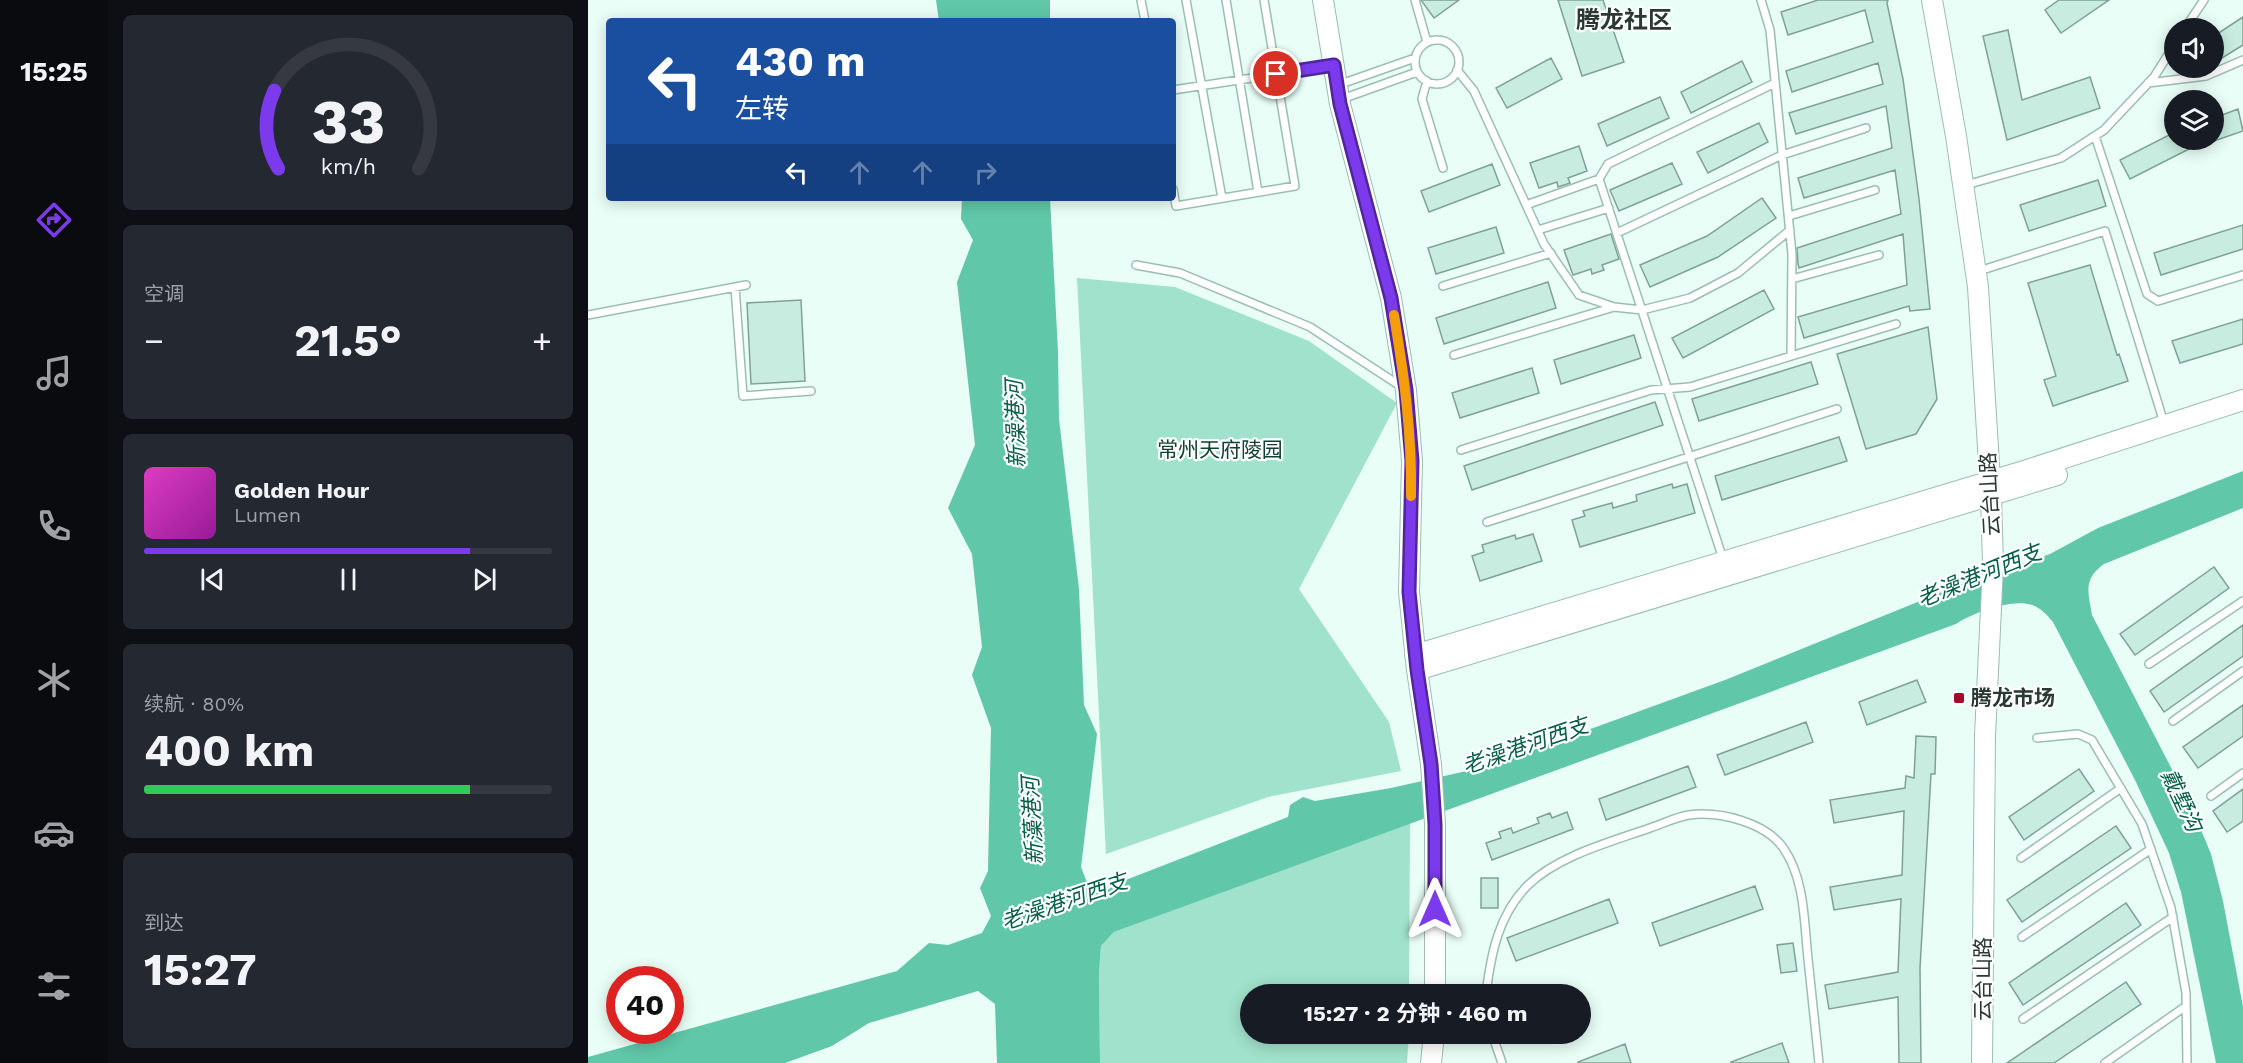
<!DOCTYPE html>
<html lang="zh">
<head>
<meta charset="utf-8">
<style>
	body { margin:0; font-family:"Work Sans","Noto Sans SC",sans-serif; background:#242831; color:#f1f3f6; height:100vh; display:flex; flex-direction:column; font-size:22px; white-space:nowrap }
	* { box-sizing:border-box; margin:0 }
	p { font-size:20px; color:#9ea1a6 }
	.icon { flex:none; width:33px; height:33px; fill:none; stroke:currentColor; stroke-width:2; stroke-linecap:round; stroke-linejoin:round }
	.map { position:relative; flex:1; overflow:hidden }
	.details { display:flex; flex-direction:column; gap:15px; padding:15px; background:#0d0f14; width:480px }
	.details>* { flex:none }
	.top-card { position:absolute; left:18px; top:18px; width:570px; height:183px; border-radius:6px; box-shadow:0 3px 15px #0003; background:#1a4fa0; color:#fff; overflow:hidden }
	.controls { position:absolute; left:1576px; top:18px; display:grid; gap:12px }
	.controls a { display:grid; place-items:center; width:60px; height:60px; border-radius:50%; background:#171b24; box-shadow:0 3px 15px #0003; font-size:30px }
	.speed { position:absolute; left:18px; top:966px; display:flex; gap:12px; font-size:30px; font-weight:700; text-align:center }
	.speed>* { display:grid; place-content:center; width:78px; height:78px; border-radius:50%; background:#171b24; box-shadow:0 3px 15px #0003; line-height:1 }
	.speed .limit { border:9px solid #d22; background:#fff; color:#111 }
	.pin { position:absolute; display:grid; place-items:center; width:51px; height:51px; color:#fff; margin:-26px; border:3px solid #fff; border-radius:50%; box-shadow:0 2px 6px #0007 }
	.me { position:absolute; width:66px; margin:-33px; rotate:0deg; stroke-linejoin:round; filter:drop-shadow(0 0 4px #0008) }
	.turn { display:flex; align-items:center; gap:21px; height:126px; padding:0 30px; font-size:27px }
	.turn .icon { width:78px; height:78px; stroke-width:2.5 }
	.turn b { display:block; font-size:42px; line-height:51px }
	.lanes { display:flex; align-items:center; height:57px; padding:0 30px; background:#0003; justify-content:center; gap:30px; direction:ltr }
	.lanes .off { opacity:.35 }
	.big { font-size:45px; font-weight:700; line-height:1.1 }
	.details .tile { flex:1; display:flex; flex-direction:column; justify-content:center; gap:9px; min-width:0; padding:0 21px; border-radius:9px; background:#242831 }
	.details .dial { align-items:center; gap:0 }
	.dial svg { height:156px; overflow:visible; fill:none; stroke:#363941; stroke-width:7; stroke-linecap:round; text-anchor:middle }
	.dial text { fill:#f1f3f6; stroke:none }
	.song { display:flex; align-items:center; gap:18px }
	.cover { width:72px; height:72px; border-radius:9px; background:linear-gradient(135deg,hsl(310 70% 55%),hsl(300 70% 35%)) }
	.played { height:6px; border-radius:3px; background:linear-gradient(90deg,#7c3aed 80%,#363941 80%) }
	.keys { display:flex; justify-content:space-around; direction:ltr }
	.heat { display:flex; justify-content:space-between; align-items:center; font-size:33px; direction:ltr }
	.charge { height:9px; border-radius:4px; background:linear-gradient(90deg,#34c759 80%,#363941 0) }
	.trip { position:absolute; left:652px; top:984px; width:351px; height:60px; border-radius:30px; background:#171b24; box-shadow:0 3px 15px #0003; font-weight:700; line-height:60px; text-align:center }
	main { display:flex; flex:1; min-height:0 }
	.menu { display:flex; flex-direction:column; width:108px; justify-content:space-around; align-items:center; background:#090b0e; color:#9ea1a6 }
	.menu .icon { width:42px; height:42px }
	.menu .active { color:#7c3aed }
	.menu b { font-size:27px; color:#f1f3f6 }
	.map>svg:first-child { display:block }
	.green { fill:#a1e2cc }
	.water { fill:#60c7a8 }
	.building { fill:#c8ede0; stroke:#7ea295; stroke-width:1.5 }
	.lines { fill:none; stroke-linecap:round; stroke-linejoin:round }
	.lane-casing { stroke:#9abfb2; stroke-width:10 }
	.secondary-casing { stroke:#9abfb2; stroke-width:22 }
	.lane { stroke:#fff; stroke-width:7 }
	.secondary { stroke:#fff; stroke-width:20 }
	.route-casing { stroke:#51269a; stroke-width:15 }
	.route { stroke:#7c3aed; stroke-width:10 }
	.slow { stroke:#f59e0b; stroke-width:10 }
	.poi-dot { fill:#a30626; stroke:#fff; stroke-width:2 }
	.labels { text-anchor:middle; stroke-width:4.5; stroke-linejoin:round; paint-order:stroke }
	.park-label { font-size:21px; fill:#124033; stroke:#fff }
	.street-label { font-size:21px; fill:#2a3933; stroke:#fff }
	.poi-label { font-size:21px; font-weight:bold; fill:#2a3933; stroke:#fff; text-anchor:start }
	.water-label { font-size:22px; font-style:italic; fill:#065e4a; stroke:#fff }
	.quarter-label { font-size:24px; font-weight:bold; fill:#2a3933; stroke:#fff }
</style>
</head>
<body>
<main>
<nav class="menu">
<b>15:25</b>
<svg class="icon active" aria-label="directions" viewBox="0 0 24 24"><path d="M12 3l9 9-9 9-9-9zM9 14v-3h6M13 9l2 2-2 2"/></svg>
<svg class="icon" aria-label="music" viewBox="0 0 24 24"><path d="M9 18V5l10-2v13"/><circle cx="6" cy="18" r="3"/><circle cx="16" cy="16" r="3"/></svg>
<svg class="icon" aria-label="phone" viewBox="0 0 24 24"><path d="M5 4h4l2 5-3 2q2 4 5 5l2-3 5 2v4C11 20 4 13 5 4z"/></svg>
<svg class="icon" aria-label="climate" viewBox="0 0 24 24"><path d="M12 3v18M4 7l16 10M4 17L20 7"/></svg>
<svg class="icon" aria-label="car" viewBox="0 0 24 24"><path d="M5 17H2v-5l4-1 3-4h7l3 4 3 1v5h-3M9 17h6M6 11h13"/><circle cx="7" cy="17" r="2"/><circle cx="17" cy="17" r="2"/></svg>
<svg class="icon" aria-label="filters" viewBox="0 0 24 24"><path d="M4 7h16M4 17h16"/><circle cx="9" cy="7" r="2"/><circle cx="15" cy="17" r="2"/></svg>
</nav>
<section class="details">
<div class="tile dial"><svg viewBox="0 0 100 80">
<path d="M14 69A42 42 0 1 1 86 69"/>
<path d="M14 69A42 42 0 0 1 12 29" stroke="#7c3aed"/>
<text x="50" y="56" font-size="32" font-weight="700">33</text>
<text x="50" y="72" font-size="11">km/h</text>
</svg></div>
<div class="tile"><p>空调</p>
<div class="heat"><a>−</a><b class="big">21.5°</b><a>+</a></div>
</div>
<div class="tile">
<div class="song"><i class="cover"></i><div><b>Golden Hour</b><p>Lumen</p></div></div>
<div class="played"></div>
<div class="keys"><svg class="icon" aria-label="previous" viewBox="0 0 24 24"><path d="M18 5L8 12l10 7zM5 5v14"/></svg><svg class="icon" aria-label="pause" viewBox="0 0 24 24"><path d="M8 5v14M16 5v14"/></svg><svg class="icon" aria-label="next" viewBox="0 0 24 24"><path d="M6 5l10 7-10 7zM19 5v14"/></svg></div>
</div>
<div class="tile"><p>续航 · 80%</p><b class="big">400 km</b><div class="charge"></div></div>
<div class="tile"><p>到达</p><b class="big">15:27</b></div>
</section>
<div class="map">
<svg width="1655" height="1063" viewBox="0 0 1655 1063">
	<rect width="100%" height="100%" fill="#e8fef6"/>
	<path class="green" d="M489 278 587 287 721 341 809 403 711 589 801 722 813 771 680 797 518 854Z
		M822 823 821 994H663V1034H821L819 1063H512L511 973 513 946 526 932Z"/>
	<path class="water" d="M348 0H462V21H351Z
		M374 198H462L470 352 471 419 491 589 496 705 509 734 493 867 503 893H515L530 883 700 817 702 805 715 797 727 801 803 788 901 766 1137 680 1374 584 1462 554 1510 528 1655 471V508L1516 564C1495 579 1500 592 1504 615L1604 808 1623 854 1635 901 1655 1007V1063H1628L1593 892 1581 853 1547 780 1465 622C1459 615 1453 608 1444 605 1424 598 1384 613 1368 624L526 932 513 946 511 973 512 1063H409L407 1004 390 991 281 1023 244 1046 197 1063H0V1057L309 971 341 943 360 945 394 933 403 916 392 888 400 871 403 728 384 675 394 647 384 554 360 508 387 445 369 282 385 240 373 219Z"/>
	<path class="building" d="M833 0H871L846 18Z
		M970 0H1015L1036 62 994 76Z
		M1230 0H1300L1299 3 1315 79 1331 199 1342 309 1322 311 1321 306 1216 338 1210 317 1319 285 1315 234 1211 268 1210 264 1209 248 1313 214 1307 170 1216 198 1210 178 1304 148 1298 106 1208 134 1201 113 1295 84 1290 63 1204 92 1198 71 1285 42 1277 10 1200 35 1193 12Z
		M1471 0H1521L1473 33 1457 10Z
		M1655 17V45L1626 63V36Z
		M1420 30 1434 100 1502 77 1512 108 1419 140 1395 36Z
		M963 58 974 79 919 108 908 88Z
		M1154 61 1164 82 1103 113 1093 92Z
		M1072 97 1081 118 1019 146 1010 124Z
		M1650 109 1655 131 1626 141V118Z
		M1171 123 1180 142 1120 173 1109 152Z
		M1587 132V140H1624V141L1601 149 1542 179 1532 160Z
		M991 146 999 171 980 178 982 183 970 187 969 182 951 188 942 163Z
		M1084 163 1094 184 1031 211 1022 190Z
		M904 164 912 185 841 212 833 191Z
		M1510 180 1518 206 1441 231 1432 205Z
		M1174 198 1188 218 1130 257 1062 287 1052 265 1119 236Z
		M1655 225V249L1573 275 1566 253Z
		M908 227 916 253 848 274 840 248Z
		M1023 234 1031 259 1014 265 1016 270 1004 274 1003 269 985 275 976 250Z
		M1502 265 1529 355 1531 354 1540 381 1465 406 1456 380 1468 376 1440 283Z
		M960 282 968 308 856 344 848 318Z
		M1176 290 1186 309 1095 358 1084 338Z
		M213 300 217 381 163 384 159 303Z
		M1655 319V344L1592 363 1584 341Z
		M1340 327 1349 399 1328 434 1278 449 1249 354Z
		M1046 335 1053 358 973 384 966 360Z
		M1223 362 1230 384 1111 421 1104 399Z
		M944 368 951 393 872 418 864 393Z
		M1067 402 1075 425 884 490 876 466Z
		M1251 437 1259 461 1134 500 1127 476Z
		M1084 484 1085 488 1099 484 1107 513 992 547 984 520 997 516 995 511 1024 503 1025 508 1049 501 1048 495Z
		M945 534 954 561 892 581 884 556 896 552 894 545 927 535 928 539Z
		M1626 567 1641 588 1547 655 1532 634Z
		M1655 625V656L1576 712 1562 691Z
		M1329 680 1338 702 1279 725 1271 702Z
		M1655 705V736L1610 768 1595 747Z
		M1218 722 1225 742 1137 775 1129 755Z
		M1328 736 1348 737 1347 774H1343L1332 968 1333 1063H1311L1310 997 1241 1009 1237 985 1310 972 1313 899 1246 910 1242 887 1314 875 1316 811 1246 823 1242 800 1317 788 1318 776 1326 778Z
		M1100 766 1108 787 1018 820 1011 799Z
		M1491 769 1506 791 1436 840 1421 817Z
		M1655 789V821L1639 832 1625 811Z
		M979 812 985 829 904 860 898 843 913 838 911 832 923 828 925 833 951 823 949 818 962 813 964 818Z
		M1528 826 1543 848 1434 922 1419 900Z
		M893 878H910V908H893Z
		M1167 886 1175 909 1072 946 1064 923Z
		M1021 899 1030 923 928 961 919 938Z
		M1538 903 1553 925 1435 1005 1421 983Z
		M1205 943 1209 971 1193 973 1189 945Z
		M1538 982 1553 1004 1466 1063H1419Z
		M1194 1043 1201 1063H1143V1062Z
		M1037 1044 1043 1063H990V1062Z"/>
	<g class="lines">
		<defs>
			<path id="lane" d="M553 0 557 21
				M598 0 634 198
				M638 0 670 192
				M827 0 839 42
				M1173 0 1182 30 1204 254 1203 356
				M1597 28 1616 0
				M827 62a22 22 0 1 1 44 0a22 22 0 1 1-44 0Z
				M869 70 886 91 956 244 991 295 1026 307 1054 310 1102 298 1150 273 1202 230
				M839 81 834 99 855 168
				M1560 83 1618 76 1655 60
				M750 85 827 58
				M585 90 743 66
				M754 99 829 72
				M1507 136 1559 294 1570 301 1655 275
				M1378 185 1473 158 1516 130 1566 77 1587 44
				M585 189 588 206 707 186 676 0
				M938 205 1011 179
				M1201 216 1287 190
				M950 230 1021 208
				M1029 233 1194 155 1278 128
				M548 265 592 273 722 327 814 387
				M1391 271 1517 231 1576 423
				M1204 279 1291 255
				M855 286 963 253
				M147 287 155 396 223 391
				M0 315 158 285
				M866 355 1026 307
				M873 450 1063 390 1102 387 1308 324
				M899 522 1249 409
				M1135 559 1011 179 1020 164 1187 83
				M1561 664 1655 601
				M1585 721 1655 671
				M1449 738 1490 734 1504 740 1554 824 1583 908 1598 993 1599 1063
				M1623 796 1655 773
				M1433 858 1533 788
				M1434 937 1563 849
				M898 994C903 954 910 916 939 886 969 856 1022 842 1062 828 1074 824 1088 817 1101 815 1131 811 1178 822 1196 849 1217 880 1216 922 1220 959 1224 994 1227 1028 1231 1063
				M1435 1019 1585 917
				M904 1034 914 1063
				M1517 1063 1598 1006"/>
			<path id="secondary" d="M735 0 752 104 803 298 818 390 824 461 821 592 829 670 843 764 847 824V994
				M1344 0 1368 136 1390 287 1403 496 1405 565 1397 736 1394 1063
				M827 655 1436 471 1655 400
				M829 670 1469 475
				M843 1063 846 1034"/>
		</defs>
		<use href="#lane" class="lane-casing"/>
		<use href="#secondary" class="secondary-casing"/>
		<use href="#lane" class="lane"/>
		<use href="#secondary" class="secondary"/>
	</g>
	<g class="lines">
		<defs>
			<path id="route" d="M688 74 746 65 752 104 803 298 818 390 824 461 821 592 829 670 843 764 847 824V909"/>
		</defs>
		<use href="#route" class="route-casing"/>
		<use href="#route" class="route"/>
		<path class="slow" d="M806 315C816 375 824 434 823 496"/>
	</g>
	<rect class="poi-dot" x="1365" y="692" width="12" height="12" rx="3"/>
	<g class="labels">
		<g class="park-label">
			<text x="632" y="457">常州天府陵园</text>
		</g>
		<g class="street-label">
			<text transform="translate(1402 494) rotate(-93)" y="7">云台山路</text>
			<text transform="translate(1395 979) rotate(-90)" y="7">云台山路</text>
		</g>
		<g class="poi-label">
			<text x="1383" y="705">腾龙市场</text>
		</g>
		<g class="water-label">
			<text transform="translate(427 424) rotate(-92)" y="8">新澡港河</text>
			<text transform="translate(1391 575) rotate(-22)" y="8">老澡港河西支</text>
			<text transform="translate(937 745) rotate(-19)" y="8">老澡港河西支</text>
			<text transform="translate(1594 800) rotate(65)" y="8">戴墅沟</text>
			<text transform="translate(444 821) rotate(-93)" y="8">新藻港河</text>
			<text transform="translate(476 901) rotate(-19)" y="8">老澡港河西支</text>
		</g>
		<g class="quarter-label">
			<text x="1036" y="28">腾龙社区</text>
		</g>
	</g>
</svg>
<div class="controls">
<a><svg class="icon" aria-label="sound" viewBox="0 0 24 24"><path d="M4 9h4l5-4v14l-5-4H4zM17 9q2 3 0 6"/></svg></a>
<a><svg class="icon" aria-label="layers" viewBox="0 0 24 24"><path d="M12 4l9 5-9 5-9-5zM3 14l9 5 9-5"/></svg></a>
</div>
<div class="speed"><div class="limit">40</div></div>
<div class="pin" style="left:688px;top:74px;background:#d93025"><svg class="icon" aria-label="arrive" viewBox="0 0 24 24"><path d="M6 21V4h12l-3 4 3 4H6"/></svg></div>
<svg class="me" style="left:847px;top:909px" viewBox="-20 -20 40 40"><path d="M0-17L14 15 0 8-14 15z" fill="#7c3aed" stroke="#fff" stroke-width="4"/></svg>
<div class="trip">15:27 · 2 分钟 · 460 m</div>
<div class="top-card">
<div class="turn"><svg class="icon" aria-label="left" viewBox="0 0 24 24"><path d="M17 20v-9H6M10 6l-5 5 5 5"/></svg><div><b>430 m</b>左转</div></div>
<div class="lanes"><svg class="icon" aria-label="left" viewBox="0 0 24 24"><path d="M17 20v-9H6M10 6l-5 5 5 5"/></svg><svg class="icon off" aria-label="ahead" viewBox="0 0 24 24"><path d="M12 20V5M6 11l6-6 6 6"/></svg><svg class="icon off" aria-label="ahead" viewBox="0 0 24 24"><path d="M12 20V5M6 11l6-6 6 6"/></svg><svg class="icon off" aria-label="right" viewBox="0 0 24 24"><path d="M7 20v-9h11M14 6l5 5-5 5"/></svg></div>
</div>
</div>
</main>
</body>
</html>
